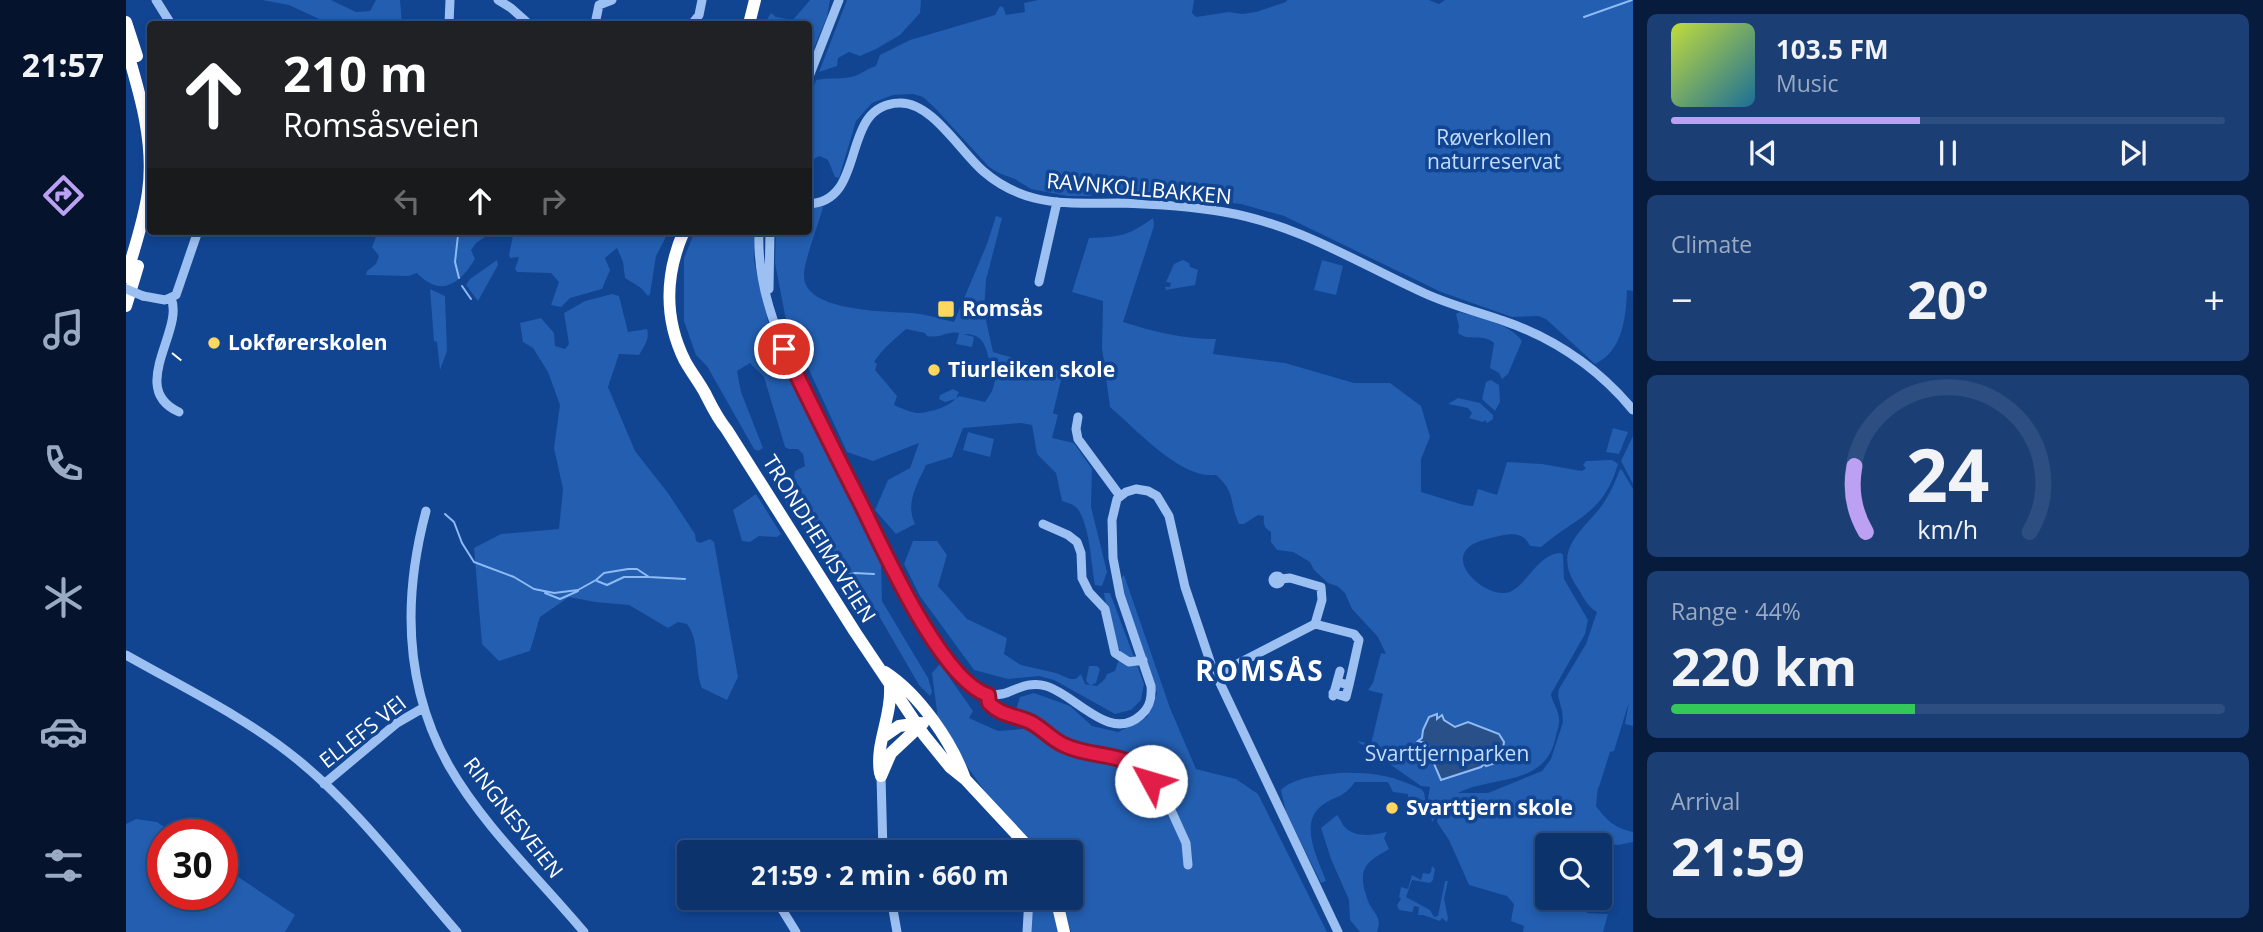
<!DOCTYPE html>
<html lang="en">
<head>
<meta charset="utf-8">
<style>
	body { margin:0; font-family:"Open Sans",sans-serif; background:#1b3f75; color:#f1f3f6; height:100vh; display:flex; flex-direction:column; font-size:26px; white-space:nowrap }
	* { box-sizing:border-box; margin:0 }
	p { font-size:23px; color:#9aaac2 }
	.icon { flex:none; width:38px; height:38px; fill:none; stroke:currentColor; stroke-width:2; stroke-linecap:round; stroke-linejoin:round }
	.map { position:relative; flex:1; overflow:hidden }
	.drawer { display:flex; flex-direction:column; gap:14px; padding:14px; background:#071c3c; width:630px }
	.drawer>* { flex:none }
	.top-card { position:absolute; left:21px; top:21px; width:665px; height:214px; border-radius:7px; box-shadow:0 4px 10px #0003,0 0 0 2px #2d4e80; background:#202124; color:#fff; overflow:hidden }
	.fabs { position:absolute; left:1409px; top:833px; display:grid; gap:14px }
	.fabs a { display:grid; place-items:center; width:77px; height:77px; border-radius:7px; background:#0d336d; box-shadow:0 4px 10px #0003,0 0 0 2px #2d4e80; font-size:35px }
	.speed { position:absolute; left:21px; top:819px; display:flex; gap:14px; font-size:35px; font-weight:700; text-align:center }
	.speed>* { display:grid; place-content:center; width:91px; height:91px; border-radius:50%; background:#0d336d; box-shadow:0 4px 10px #0003,0 0 0 2px #2d4e80; line-height:1 }
	.speed .limit { border:10px solid #d22; background:#fff; color:#111 }
	.pin { position:absolute; display:grid; place-items:center; width:60px; height:60px; color:#fff; margin:-30px; border:4px solid #fff; border-radius:50%; box-shadow:0 2px 7px #0007 }
	.me { position:absolute; width:77px; margin:-38px; rotate:309deg; stroke-linejoin:round; filter:drop-shadow(0 0 5px #0008) }
	.turn { display:flex; align-items:center; gap:24px; height:147px; padding:0 21px; font-size:32px }
	.turn .icon { width:91px; height:91px; stroke-width:2.5 }
	.turn b { display:block; font-size:49px; line-height:60px }
	.lanes { display:flex; align-items:center; height:66px; padding:0 21px; background:#0003; justify-content:center; gap:35px; direction:ltr }
	.lanes .off { opacity:.35 }
	.big { font-size:52px; font-weight:700; line-height:1.1 }
	.drawer .tile { flex:1; display:flex; flex-direction:column; justify-content:center; gap:10px; min-width:0; padding:0 24px; border-radius:10px; background:#1b3f75 }
	.drawer .dial { align-items:center; gap:0 }
	.dial svg { height:182px; overflow:visible; fill:none; stroke:#2d4e80; stroke-width:7; stroke-linecap:round; text-anchor:middle }
	.dial text { fill:#f1f3f6; stroke:none }
	.song { display:flex; align-items:center; gap:21px }
	.cover { width:84px; height:84px; border-radius:10px; background:linear-gradient(135deg,hsl(70 70% 55%),hsl(200 70% 35%)) }
	.played { height:7px; border-radius:4px; background:linear-gradient(90deg,#bca0f2 45%,#2d4e80 45%) }
	.keys { display:flex; justify-content:space-around; direction:ltr }
	.heat { display:flex; justify-content:space-between; align-items:center; font-size:38px; direction:ltr }
	.charge { height:10px; border-radius:5px; background:linear-gradient(90deg,#34c759 44%,#2d4e80 0) }
	.trip { position:absolute; left:551px; top:840px; width:406px; height:70px; border-radius:7px; background:#0d336d; box-shadow:0 4px 10px #0003,0 0 0 2px #2d4e80; font-weight:700; line-height:70px; text-align:center }
	main { display:flex; flex:1; min-height:0 }
	.menu { display:flex; flex-direction:column; width:126px; justify-content:space-around; align-items:center; background:#05142c; color:#9aaac2 }
	.menu .icon { width:49px; height:49px }
	.menu .on { color:#bca0f2 }
	.menu b { font-size:32px; color:#f1f3f6 }
	.map>svg:first-child { display:block }
	.green { fill:#235eb0; fill-rule:evenodd }
	.water { fill:#2a5089; stroke:#8ebbf6; stroke-width:2 }
	.lines { fill:none; stroke-linecap:round; stroke-linejoin:round }
	.stream { stroke:#8ebbf6; stroke-width:2 }
	.minor { stroke:#9dc0f2; stroke-width:9 }
	.highway { stroke:#fff; stroke-width:12 }
	.rail { stroke:#fff; stroke-width:2; stroke-dasharray:12 5; stroke-linecap:butt }
	.minor-bridge { stroke:#9dc0f2; stroke-width:9 }
	.route-casing { stroke:#92132f; stroke-width:18 }
	.route { stroke:#e11d48; stroke-width:12 }
	.poi-dot { fill:#ffd65e; stroke:#114491; stroke-width:2.5 }
	.labels { text-anchor:middle; stroke-width:7; stroke-linejoin:round; paint-order:stroke }
	.park-label { font-size:21px; fill:#c4dcfd; stroke:#114491 }
	.street-label { font-size:21px; fill:#fff; stroke:#114491 }
	.poi-label { font-size:21px; font-weight:bold; fill:#fff; stroke:#114491; text-anchor:start }
	.district-label { font-size:28px; font-weight:bold; letter-spacing:2px; fill:#fff; stroke:#114491 }
</style>
</head>
<body>
<main>
<nav class="menu">
<b>21:57</b>
<svg class="icon on" aria-label="directions" viewBox="0 0 24 24"><path d="M12 3l9 9-9 9-9-9zM9 14v-3h6M13 9l2 2-2 2"/></svg>
<svg class="icon" aria-label="music" viewBox="0 0 24 24"><path d="M9 18V5l10-2v13"/><circle cx="6" cy="18" r="3"/><circle cx="16" cy="16" r="3"/></svg>
<svg class="icon" aria-label="phone" viewBox="0 0 24 24"><path d="M5 4h4l2 5-3 2q2 4 5 5l2-3 5 2v4C11 20 4 13 5 4z"/></svg>
<svg class="icon" aria-label="climate" viewBox="0 0 24 24"><path d="M12 3v18M4 7l16 10M4 17L20 7"/></svg>
<svg class="icon" aria-label="car" viewBox="0 0 24 24"><path d="M5 17H2v-5l4-1 3-4h7l3 4 3 1v5h-3M9 17h6M6 11h13"/><circle cx="7" cy="17" r="2"/><circle cx="17" cy="17" r="2"/></svg>
<svg class="icon" aria-label="filters" viewBox="0 0 24 24"><path d="M4 7h16M4 17h16"/><circle cx="9" cy="7" r="2"/><circle cx="15" cy="17" r="2"/></svg>
</nav>
<div class="map">
<svg width="1507" height="932" viewBox="0 0 1507 932">
	<rect width="100%" height="100%" fill="#114491"/>
	<path class="green" d="M136 0H205L230 12 244 11 250 0H274L276 24H204L163 5Z
		M684 0H704L701 17 683 60 682 24H638L645 13 650 17 667 20Z
		M721 0H795L794 13 774 35 750 49 734 56 723 52 712 58 711 66 693 72Z
		M912 0H1068L1066 13 1070 17 1103 12 1116 14 1130 12 1160 2 1161 0H1303L1313 4 1319 0H1507V291L1501 290C1500 317 1497 351 1469 364L1420 319 1412 316 1386 317 1315 292 1158 216 1115 204 1057 198H1025L967 186 965 196H941L905 189 889 179 875 174 863 167 808 107 797 97 787 94 767 95 746 103 730 121 713 178 709 177 702 160 694 156 689 158 683 171V100L690 80C703 77 716 80 729 76 737 73 742 68 750 66L754 55 784 40 869 15 874 6 877 7 880 15 899 12 898 3Z
		M683 207H697C693 223 678 261 678 275 677 312 761 311 786 313 800 314 814 319 828 322L861 244 870 216 876 218 860 280 858 311 867 352 937 372 927 413 932 415 926 438 948 443 966 469 965 507 981 572 976 586 969 585C965 564 964 525 951 508 947 504 942 503 936 501L930 473 911 454 906 425 895 423 837 428 826 457 800 465C791 485 779 503 789 524L770 534 749 510 762 480 784 468 793 443 747 461 721 452 660 320 649 263 650 231H682ZM780 329 799 333 801 336C815 339 822 330 833 333L830 344 846 347 848 337 837 334C867 333 857 361 871 374L866 391 859 402 833 396 830 399 833 392 827 389 814 395 813 399 819 402 829 399C823 407 802 413 791 413 783 412 775 408 768 405L771 396 749 370 751 364 748 362C757 348 768 340 780 329Z
		M1027 218 1028 226 997 322C1029 332 1057 339 1090 339L1087 354 1159 363 1228 383H1264L1295 406 1304 437 1295 459V492L1338 505 1347 506 1352 489 1371 495 1381 462 1416 464 1456 471 1460 468 1457 465 1460 461 1486 460 1492 464C1477 515 1450 517 1415 547L1404 546C1396 528 1377 535 1361 539 1310 551 1352 594 1378 593 1399 592 1410 553 1435 553L1437 555 1438 579 1462 620 1459 634 1425 694C1426 703 1433 709 1433 719 1434 726 1430 733 1429 740 1418 787 1364 776 1332 793H1362L1416 771 1425 759 1437 722 1436 711 1432 696 1433 689 1460 644 1471 612C1461 607 1457 596 1451 587 1427 551 1452 535 1474 508 1483 496 1489 483 1494 469L1496 470 1507 489V726L1499 724 1503 702 1488 751 1484 752 1473 787H1472L1470 806C1481 821 1489 828 1507 832V842L1492 845 1472 842 1463 845H1421V898H1447V905L1462 913 1482 914 1477 932H1397L1398 926 1385 921 1388 904 1381 896 1343 885 1323 840 1311 822 1312 814 1306 822 1302 798 1304 787 1295 786 1231 741 1245 744 1257 694 1242 690 1247 683 1255 653 1260 654 1252 637 1226 609 1219 593 1211 586 1202 583 1188 570 1184 562 1167 552 1151 550 1145 542V532C1138 528 1137 524 1138 516L1132 515 1118 524H1113C1103 503 1110 492 1090 475 1055 480 1010 429 984 407L976 348 977 301 946 292 963 238C994 237 1002 236 1027 218Z
		M288 231H338L332 235H326L324 232 325 237H332L339 231H368L350 243 345 250 349 259C334 284 315 298 291 273L282 276 240 275 241 271 250 264 253 256 246 247 250 237H263Z
		M388 231H543L530 256 524 294 522 296 515 288 499 278 497 262 491 248 479 258 484 270 476 289 444 298 435 307 425 305 433 282 425 273 391 272 389 269 393 257 384 258 383 255Z
		M569 231H628V261L642 322 755 563 756 601 802 678 806 692 804 696 793 685 738 590 723 592 715 584 717 578 714 571 708 569 667 514 637 464 641 460 671 507 678 506 680 501 668 477 669 471 679 466 677 454 672 449H663L659 447 638 377 624 363 611 371 615 392 637 448 632 451 628 449 581 366 570 355 558 321V258Z
		M371 260 372 265 352 301 340 285 344 279Z
		M1057 260 1063 263 1064 267 1072 270 1069 285 1040 290 1039 287H1044L1045 283 1040 282 1048 264Z
		M1196 260 1217 266 1210 295 1188 290Z
		M304 289 319 296 321 351 314 370 311 342 308 341Z
		M486 294 493 296 502 332 521 329C524 338 518 347 513 355L493 354 482 387 509 451 542 493 569 534 570 541 574 543 584 539 588 542 612 677 601 700 576 688C568 668 574 641 561 624L552 622 542 628 503 605 469 602 443 597 414 617 404 651 373 661 356 644 348 548 375 534 433 529 437 489 428 448 434 405 422 372 407 348 397 342 394 323 415 318 428 333 429 346 439 349 443 344 438 313 459 301Z
		M1333 312C1354 318 1383 323 1396 341L1382 374 1376 379 1373 373 1364 368 1368 343C1357 333 1343 342 1332 333L1333 326 1330 314Z
		M1365 380 1373 385 1374 402 1369 411 1356 399 1360 382Z
		M1332 398 1354 403 1367 415V419L1361 423 1359 420 1357 422 1343 418 1346 413 1342 408 1322 404Z
		M1487 428 1502 432 1493 454 1480 452Z
		M842 432 868 439 864 457 837 450Z
		M1507 436V484L1495 461Z
		M630 494 655 534 651 537 633 536 624 542 616 541 607 510Z
		M787 541H811L821 555 812 586 841 619 881 638 878 654 895 665 930 673 944 679H950L955 674 959 684 964 685 960 681 963 666H971L974 669 970 683 965 685 971 686 979 679 981 674 989 671 995 653C992 648 978 599 978 593H984L1018 684 1015 700 1005 710 989 714 928 680 913 676 882 679 848 670 794 596 778 564Z
		M998 575 1044 708 1070 769 1110 779 1132 794 1201 932H945L934 898H945V852H912L860 793 813 727 806 673 814 664 847 711 843 718 872 731 897 729 890 710 894 697 908 693 944 706 966 726 992 732 1021 717 1031 693 993 581Z
		M1213 773C1245 772 1265 775 1295 789L1298 792 1302 815 1299 816 1296 805 1282 802V794L1267 792 1262 782H1229C1216 799 1213 794 1198 804 1171 821 1192 859 1200 881L1195 883 1160 812 1155 790C1168 777 1195 775 1213 773Z
		M1211 815C1214 818 1215 822 1217 825 1228 839 1246 835 1261 832L1258 838 1263 849C1243 861 1232 866 1239 892 1241 897 1242 903 1245 907 1252 917 1255 920 1251 932H1234L1224 920 1223 900 1205 859 1195 828Z
		M10 819 31 822 50 835H37V894H96V866L169 915 159 932H0V824Z
		M1306 866 1309 869 1307 880 1304 883 1286 880 1280 897 1304 910 1308 917 1312 916 1319 881H1322L1318 899 1322 918 1321 922 1316 918 1314 921 1297 915H1292L1293 907 1288 906 1286 914V912L1273 910 1271 905 1275 899 1273 897 1275 887 1282 889 1286 875 1295 880 1297 873 1303 874 1305 872Z
		M903 898H924L932 932H901Z"/>
	<path class="water" d="M1311 714V719L1316 715 1318 720 1329 727 1342 722 1373 734 1378 742 1375 761 1360 766 1358 764 1355 767 1315 780 1303 752 1305 749 1299 743 1292 741 1296 738 1297 730 1303 717Z"/>
	<g class="lines">
		<path class="stream" d="M1458 17 1506 0
			M206 231C229 238 256 237 279 231
			M332 235 329 262 333 278
			M336 286 345 299
			M319 514 328 522 336 543 348 562 388 577 408 589 428 593 452 590 470 580 478 573 502 569H511L523 577 559 579
			M710 579 729 573 748 574
			M471 581 481 585 498 577H522
			M419 593 434 599 452 591"/>
		<path class="minor" d="M30 0 45 24
			M372 0 385 8 403 24
			M323 24 324 0
			M469 24 473 5 486 0
			M566 24 573 15 576 0
			M682 79 713 0
			M682 204C743 202 712 105 773 103 805 101 834 151 857 171 872 184 889 193 908 198 935 205 964 203 992 203 1028 204 1063 206 1098 212 1171 224 1232 263 1298 293 1324 305 1352 312 1378 321 1430 339 1472 368 1507 410
			M633 231C631 275 645 321 664 361 690 413 717 466 742 518 765 566 787 617 821 658 837 678 856 705 885 691 897 686 907 682 920 686 949 694 984 744 1015 715 1024 707 1026 698 1025 686L994 595 987 558 986 520 991 499 1000 492 1010 489 1022 491 1031 496 1043 516 1059 587 1085 664 1212 932
			M913 282 931 202
			M643 289 644 231
			M17 296 39 300 50 295 72 231
			M45 298C59 330 1 389 53 412
			M952 417 950 429 952 439 994 496
			M300 511C277 597 278 686 323 766 358 827 413 878 458 932
			M917 524 942 535 951 542 955 553 956 578 963 592 979 609 989 653 1003 662 1017 660
			M1147 580a4 4 0 1 1 8 0a4 4 0 1 1-8 0Z
			M1189 624 1228 634 1233 640 1223 685 1211 682 1207 696
			M0 655C58 688 121 718 172 760 231 808 281 875 331 932
			M1090 675 1189 624 1196 600 1195 587 1164 578 1155 579
			M1211 682 1214 671
			M1207 693 1220 697 1223 685
			M862 695 863 703 874 712 911 725 935 744 947 749 997 759 1017 769 1045 810 1060 843 1062 865
			M755 776 757 852
			M198 784 271 723 297 708
			M863 852 874 849 878 852
			M649 898 670 932
			M765 898 771 932
			M901 932 903 898"/>
		<path class="highway" d="M0 22 11 56
			M623 24 629 0
			M0 47C14 94 29 143 22 192 18 221 8 249 0 277
			M558 231C539 274 538 319 559 361 565 372 573 382 579 393 586 407 591 418 601 430L729 632 798 735 824 767 839 779 907 852
			M0 306 12 266
			M759 672C793 694 826 742 839 779
			M757 737 773 726 794 723
			M754 773C749 743 766 717 764 687
			M755 776 765 753 797 723
			M930 898 938 932"/>
		<path class="rail" d="M46 353 57 362"/>
		<path class="minor-bridge" d="M0 289 17 296"/>
	</g>
	<g class="lines">
		<defs>
			<path id="route" d="M658 349C683 400 708 451 734 502 756 546 815 681 862 695L863 703C874 715 888 715 902 721 915 726 924 739 938 745 969 760 1002 749 1025 781"/>
		</defs>
		<use href="#route" class="route-casing"/>
		<use href="#route" class="route"/>
	</g>
	<g class="poi-dot">
		<rect x="811" y="300" width="18" height="18" rx="3.5"/>
		<circle cx="88" cy="343" r="7"/>
		<circle cx="808" cy="370" r="7"/>
		<circle cx="1266" cy="808" r="7"/>
	</g>
	<g class="labels">
		<g class="park-label">
			<text x="1368" y="145">Røverkollen<tspan x="1368" dy="24">naturreservat</tspan></text>
			<text x="1321" y="761">Svarttjernparken</text>
		</g>
		<g class="street-label">
			<text transform="translate(1013 189) rotate(5)" y="7">RAVNKOLLBAKKEN</text>
			<text transform="translate(693 539) rotate(58)" y="7">TRONDHEIMSVEIEN</text>
			<text transform="translate(237 732) rotate(-38)" y="7">ELLEFS VEI</text>
			<text transform="translate(387 818) rotate(52)" y="7">RINGNESVEIEN</text>
		</g>
		<g class="poi-label">
			<text x="836" y="316">Romsås</text>
			<text x="102" y="350">Lokførerskolen</text>
			<text x="822" y="377">Tiurleiken skole</text>
			<text x="1280" y="815">Svarttjern skole</text>
		</g>
		<g class="district-label">
			<text x="1134" y="681">ROMSÅS</text>
		</g>
	</g>
</svg>
<div class="fabs">
<a><svg class="icon" aria-label="search" viewBox="0 0 24 24"><circle cx="10" cy="10" r="6"/><path d="M15 15l6 6"/></svg></a>
</div>
<div class="speed"><div class="limit">30</div></div>
<div class="pin" style="left:658px;top:349px;background:#d93025"><svg class="icon" aria-label="arrive" viewBox="0 0 24 24"><path d="M6 21V4h12l-3 4 3 4H6"/></svg></div>
<svg class="me" style="left:1025px;top:781px" viewBox="-20 -20 40 40"><circle r="19" fill="#fff"/><path d="M0-13L10 11 0 6-10 11z" fill="#e11d48"/></svg>
<div class="trip">21:59 · 2 min · 660 m</div>
<div class="top-card">
<div class="turn"><svg class="icon" aria-label="ahead" viewBox="0 0 24 24"><path d="M12 20V5M6 11l6-6 6 6"/></svg><div><b>210 m</b>Romsåsveien</div></div>
<div class="lanes"><svg class="icon off" aria-label="left" viewBox="0 0 24 24"><path d="M17 20v-9H6M10 6l-5 5 5 5"/></svg><svg class="icon" aria-label="ahead" viewBox="0 0 24 24"><path d="M12 20V5M6 11l6-6 6 6"/></svg><svg class="icon off" aria-label="right" viewBox="0 0 24 24"><path d="M7 20v-9h11M14 6l5 5-5 5"/></svg></div>
</div>
</div>
<section class="drawer">
<div class="tile">
<div class="song"><i class="cover"></i><div><b>103.5 FM</b><p>Music</p></div></div>
<div class="played"></div>
<div class="keys"><svg class="icon" aria-label="previous" viewBox="0 0 24 24"><path d="M18 5L8 12l10 7zM5 5v14"/></svg><svg class="icon" aria-label="pause" viewBox="0 0 24 24"><path d="M8 5v14M16 5v14"/></svg><svg class="icon" aria-label="next" viewBox="0 0 24 24"><path d="M6 5l10 7-10 7zM19 5v14"/></svg></div>
</div>
<div class="tile"><p>Climate</p>
<div class="heat"><a>−</a><b class="big">20°</b><a>+</a></div>
</div>
<div class="tile dial"><svg viewBox="0 0 100 80">
<path d="M14 69A42 42 0 1 1 86 69"/>
<path d="M14 69A42 42 0 0 1 9 40" stroke="#bca0f2"/>
<text x="50" y="56" font-size="32" font-weight="700">24</text>
<text x="50" y="72" font-size="11">km/h</text>
</svg></div>
<div class="tile"><p>Range · 44%</p><b class="big">220 km</b><div class="charge"></div></div>
<div class="tile"><p>Arrival</p><b class="big">21:59</b></div>
</section>
</main>
</body>
</html>
